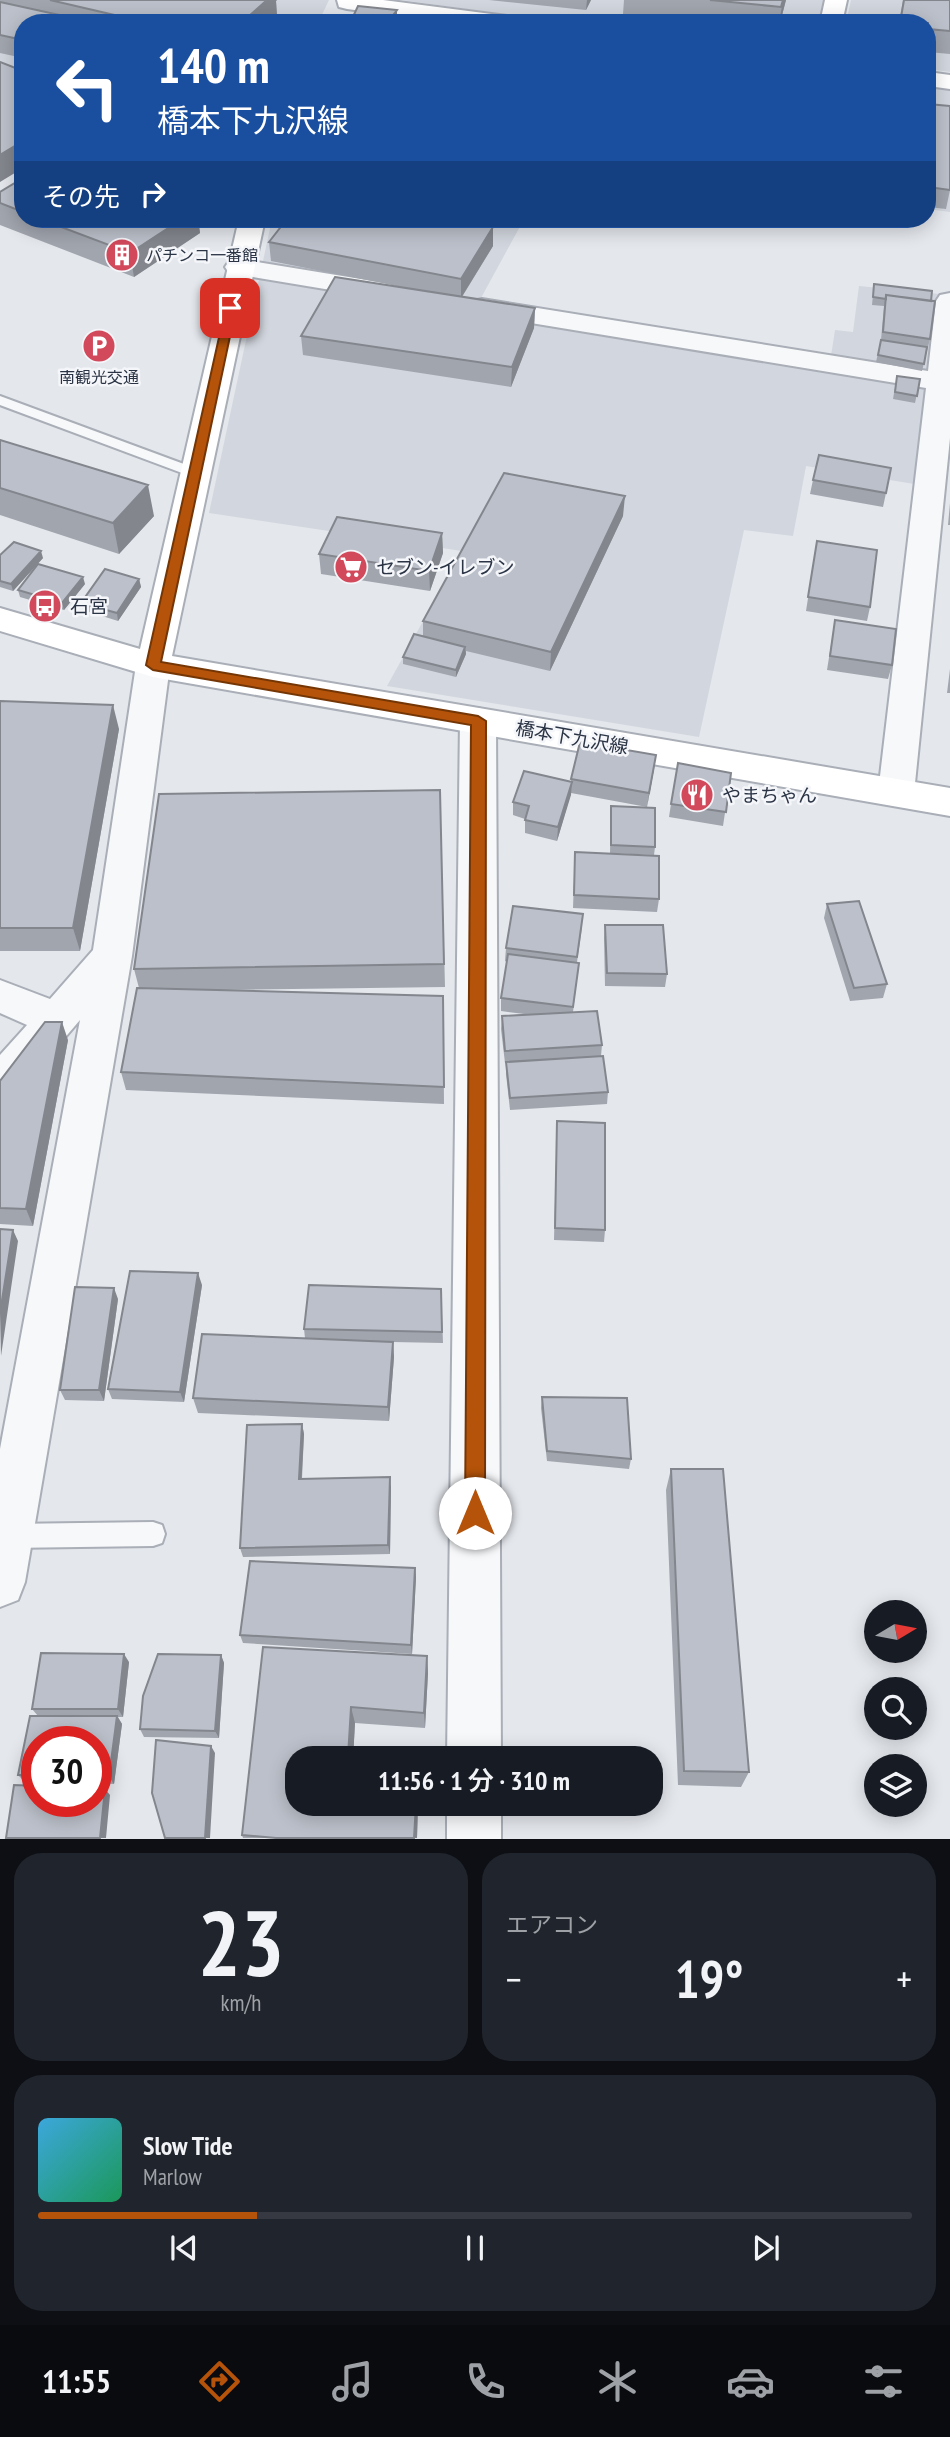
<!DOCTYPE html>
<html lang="ja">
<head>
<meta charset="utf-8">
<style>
	body { margin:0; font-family:"PT Sans Narrow","Noto Sans JP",sans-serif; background:#20242c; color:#f1f3f6; height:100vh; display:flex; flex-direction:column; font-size:26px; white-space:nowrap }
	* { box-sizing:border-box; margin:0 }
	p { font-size:23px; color:#9ea1a6 }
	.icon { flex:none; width:38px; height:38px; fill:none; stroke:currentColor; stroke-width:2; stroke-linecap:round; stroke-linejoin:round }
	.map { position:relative; height:1839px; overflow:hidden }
	.drawer { display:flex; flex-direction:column; gap:14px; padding:14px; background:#0d0f14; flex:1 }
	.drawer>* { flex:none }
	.top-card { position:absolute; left:14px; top:14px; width:922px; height:214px; border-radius:28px; box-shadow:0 4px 18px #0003; background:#1a4fa0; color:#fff; overflow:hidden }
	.needle { width:46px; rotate:80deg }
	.buttons { position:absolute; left:864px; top:1600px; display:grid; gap:14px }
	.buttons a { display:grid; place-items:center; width:63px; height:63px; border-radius:50%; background:#171b24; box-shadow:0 4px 18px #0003; font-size:35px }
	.speed { position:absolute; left:21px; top:1726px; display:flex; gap:14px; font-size:35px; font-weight:700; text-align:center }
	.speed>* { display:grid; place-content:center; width:91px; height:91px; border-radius:50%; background:#171b24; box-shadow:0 4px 18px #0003; line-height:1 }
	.speed .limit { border:10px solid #d22; background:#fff; color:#111 }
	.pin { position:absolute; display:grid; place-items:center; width:60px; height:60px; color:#fff; margin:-30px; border-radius:14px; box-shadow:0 4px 10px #0006 }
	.me { position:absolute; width:77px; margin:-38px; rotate:0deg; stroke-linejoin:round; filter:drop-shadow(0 0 5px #0008) }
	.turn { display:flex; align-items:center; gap:24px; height:147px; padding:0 28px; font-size:32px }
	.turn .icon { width:91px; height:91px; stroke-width:2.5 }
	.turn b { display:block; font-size:49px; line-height:60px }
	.then { display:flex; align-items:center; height:66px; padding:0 28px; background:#0003; gap:14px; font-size:26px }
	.big { font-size:52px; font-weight:600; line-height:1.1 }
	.drawer .widget { flex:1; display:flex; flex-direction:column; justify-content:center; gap:10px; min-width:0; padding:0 24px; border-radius:28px; background:#20242c }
	.drawer .dial { align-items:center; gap:0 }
	.dial b { font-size:91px; line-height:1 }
	.song { display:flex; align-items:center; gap:21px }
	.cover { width:84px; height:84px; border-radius:10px; background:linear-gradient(135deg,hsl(200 70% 55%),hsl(150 70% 35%)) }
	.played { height:7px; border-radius:4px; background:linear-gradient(90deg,#b45309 25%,#363941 25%) }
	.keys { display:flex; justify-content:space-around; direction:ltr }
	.heat { display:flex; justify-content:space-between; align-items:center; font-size:38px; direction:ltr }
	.drawer .tiles { flex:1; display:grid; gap:14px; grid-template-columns:1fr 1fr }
	.widget:last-child { grid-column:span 2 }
	.trip { position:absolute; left:285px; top:1746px; width:378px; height:70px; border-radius:28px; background:#171b24; box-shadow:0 4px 18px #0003; font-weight:600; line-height:70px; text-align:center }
	.tabs { display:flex; height:112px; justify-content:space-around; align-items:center; background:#090b0e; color:#9ea1a6 }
	.tabs .icon { width:49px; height:49px }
	.tabs .current { color:#b45309 }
	.tabs b { font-size:32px; color:#f1f3f6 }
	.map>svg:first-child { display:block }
	.built { fill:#d2d6de }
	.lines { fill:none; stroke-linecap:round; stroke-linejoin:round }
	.lane-casing { stroke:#a9aeb7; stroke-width:4 }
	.street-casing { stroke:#a9aeb7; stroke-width:4 }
	.secondary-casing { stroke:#a9aeb7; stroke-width:4 }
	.lane { fill:#f7f8fa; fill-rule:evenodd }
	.street { fill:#f7f8fa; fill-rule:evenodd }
	.secondary { fill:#fff; fill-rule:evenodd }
	.wall { fill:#a1a5ae }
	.shaded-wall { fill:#83868d }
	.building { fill:#bbc0ca; stroke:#83868d; stroke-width:2 }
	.route { fill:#b45309; stroke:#753606; stroke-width:2 }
	.labels { text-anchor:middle; stroke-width:5; stroke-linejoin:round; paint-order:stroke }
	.far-poi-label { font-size:16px; fill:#2b3445; stroke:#f4f6f9; text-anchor:start }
	.poi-label { font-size:19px; fill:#2b3445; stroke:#f4f6f9; text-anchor:start }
	.street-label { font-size:19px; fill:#2b3445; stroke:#f4f6f9 }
</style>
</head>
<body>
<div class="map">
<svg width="950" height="1839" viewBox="0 0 950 1839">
	<rect width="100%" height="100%" fill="#e4e7ec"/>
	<path class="built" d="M0 0H329L318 23H23V89L0 81Z
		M401 0H824L819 23H568Z
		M851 0H950V72L928 69V23H846Z
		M928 86 950 89V212L928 209Z
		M272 219H524L475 309 829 369 835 330 853 332 859 286 939 294 914 484 806 466 793 536 744 530 699 737 387 686 462 551 209 513Z"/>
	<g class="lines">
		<defs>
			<path id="lane" d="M0 396 200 470 203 473 200 476H190L0 405Z
				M153 1522 162 1525 165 1534 162 1543 153 1546 8 1548 0 1545V1527L8 1524Z"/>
			<path id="street" d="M239 259 385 283 395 285 399 291 395 297 385 299 229 273 225 267 229 261Z
				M950 293V438L914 793 909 803 896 806 883 803 878 793 926 388 482 315 472 313 468 307 472 301 482 299 928 371 936 301 940 295Z
				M153 653 165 657 170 665 132 956 25 1582 18 1600 0 1607V1449L80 1020 15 1096 0 1102V1055L27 1025 0 1013V980L50 999 93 950 136 665 141 657Z
				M478 708 490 712 496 721 501 1759H447L460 721 466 712Z
				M447 1804H501V1839H447Z"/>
			<path id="secondary" d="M337 0H383L507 16 518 23H453L347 9 339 7Z
				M825 0H847L842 23H820Z
				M928 72 950 75V89L928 86Z
				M239 219H265L172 656 950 788V816L153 677 0 631V608L140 649Z"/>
		</defs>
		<use href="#lane" class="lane-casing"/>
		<use href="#street" class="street-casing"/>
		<use href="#secondary" class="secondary-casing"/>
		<use href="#lane" class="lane"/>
		<use href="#street" class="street"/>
		<use href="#secondary" class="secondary"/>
	</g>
	<path class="wall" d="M0 0H277L276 1 277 16 269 23H23V58L0 53Z
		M489 0H591L586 10Z
		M624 0H786L780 23H707L623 14Z
		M903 0H950V54L928 52V23H899Z
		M928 104 950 106V190L946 209 928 207Z
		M23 178V219H198L200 233 134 277 0 225V192Z
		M493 227V246L462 297 535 308 534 328 511 387 303 355 301 336 417 290 271 261 269 242Z
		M874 284 930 339 922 371 876 362 881 340 884 306 872 305Z
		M897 376 920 379 915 403 893 399Z
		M0 440 154 516 119 554 0 515Z
		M813 480 886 493 883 507 810 494Z
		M950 503V525H948Z
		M623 516 550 671 466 651V654L456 677 403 664V657L423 637V621Z
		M442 533 443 553 430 591 321 574 319 554Z
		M817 541 870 607 867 621 806 611Z
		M0 555 43 558 13 591 0 587Z
		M139 579 141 587 118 621 83 610 81 603Z
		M85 584 64 610 20 597 18 590Z
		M835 620 892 665 888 679 827 670Z
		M950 669V693H947Z
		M0 701 119 729 80 951H0Z
		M654 769 647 807 571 793 557 841 525 833V819L513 815V802L571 781V779Z
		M731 773 723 826 669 817 671 804Z
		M440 790 445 987 220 990 443 996 444 1104 126 1090 121 1072 139 988 134 969Z
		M611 806 655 847 654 855 610 853Z
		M575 852 659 899 657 912 573 908Z
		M827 904 887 984 883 998 850 1001 824 918Z
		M605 925 667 974 665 987 605 986 604 938Z
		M582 927 577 962 579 963 573 1012 602 1045 601 1056 608 1092 607 1104 510 1110 506 1074V1063H505L501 1029 502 1016 524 1014 501 1011V998L507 962 505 961 506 948Z
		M68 1040 33 1226 0 1224V1081Z
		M557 1121 605 1230 604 1242 554 1240Z
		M202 1285 184 1402 112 1399 108 1389Z
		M441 1289 443 1343 393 1342 394 1357 389 1421 198 1413 193 1398 305 1338 304 1329Z
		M118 1299 104 1401 65 1400 60 1390Z
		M542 1397 631 1459 629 1469 547 1461 541 1408Z
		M302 1424 304 1434 302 1479 391 1487 390 1554 243 1557 240 1548Z
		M671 1469 749 1772 741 1787 678 1785 666 1490Z
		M415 1568 416 1577 412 1654 243 1643 240 1635Z
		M263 1647 427 1656 428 1673 425 1728 355 1723 353 1757 298 1804H418L417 1838H243L242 1835Z
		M221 1655 224 1663 219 1738 144 1737 140 1729Z
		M129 1662 123 1717H118L122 1724 114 1784 96 1783V1741H37V1782H25L18 1775 38 1716 32 1709Z"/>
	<path class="shaded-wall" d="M267 0H277L276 1 277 16 269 23H241Z
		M587 0H591L586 10Z
		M783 0H786L780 23H779Z
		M397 10V23H387Z
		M23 141V168L0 182V155Z
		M182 219H198L200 233 134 277 130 253Z
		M493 227V246L461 298V279Z
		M535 308 534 328 511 387 512 367Z
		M148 485 154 516 119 554 113 523Z
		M625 496 623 516 550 671 551 652Z
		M442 533 443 553 430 591 429 571Z
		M41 551 43 558 13 591 11 584Z
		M83 577 85 584 64 610 62 603Z
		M139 579 141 587 118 621 117 613Z
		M465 647 466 654 456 677V670Z
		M113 705 119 729 80 951 73 928Z
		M656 755 654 769 647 807 649 793Z
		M572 782 571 795 557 841 558 827Z
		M62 1022 68 1040 33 1226 26 1209Z
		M13 1230 18 1241 1 1356 0 1313Z
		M198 1273 202 1285 184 1402 180 1392Z
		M114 1288 118 1299 104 1401 99 1390Z
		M393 1342 394 1357 389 1421 388 1407Z
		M302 1424 304 1434 301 1489 299 1479Z
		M390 1477 391 1487 390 1554 388 1545Z
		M415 1568 416 1577 412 1654 411 1645Z
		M124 1654 129 1662 123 1717 118 1709Z
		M221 1655 224 1663 219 1738 215 1731Z
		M427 1656 428 1673 425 1728 424 1713Z
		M351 1707 355 1723 353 1759 348 1757Z
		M117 1716 122 1724 114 1784 109 1777Z
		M211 1746 215 1753 210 1838H205Z
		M105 1789 110 1795 106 1838H100Z
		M416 1804H418L417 1838H414Z"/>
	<path class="building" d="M50 0H267L241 23H149Z
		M710 0H783L781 7Z
		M904 0H950V31L928 29V23H900Z
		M0 2 96 23H23V40L0 35Z
		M358 6 397 10 387 23H350Z
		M0 62 23 71V141L0 155Z
		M928 104 950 106V190L928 187Z
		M23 178V212L0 203V192Z
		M40 219H182L130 253Z
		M287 219H452L493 227 461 279 269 242Z
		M335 277 535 308 512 367 301 336Z
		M874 284 932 291 931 301 886 295V299L873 297Z
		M886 295 935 301 930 339 883 332Z
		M881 340 927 347 924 364 878 355Z
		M897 376 920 379 917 396 895 392Z
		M0 440 148 485 113 523 0 488Z
		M819 455 891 468 886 493 813 480Z
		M504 473 625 496 551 652 423 621Z
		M337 517 442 533 429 571 319 554Z
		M817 541 877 550 870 607 808 597Z
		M14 542 41 551 11 584 0 581V555Z
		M38 564 83 577 62 603 18 590Z
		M105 569 139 579 117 613 81 603Z
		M835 620 896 629 892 665 830 656Z
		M414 634 465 647 456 670 403 657Z
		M0 701 113 705 73 928H0Z
		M580 742 656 755 649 793 571 779Z
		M678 763 731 773 726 812 671 804Z
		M524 771 572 782 558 827 525 820 529 806 513 802Z
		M440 790 444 964 134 969 159 794Z
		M611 806 655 808V847L611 845Z
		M575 852 659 856V899L574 895Z
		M859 901 887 984 854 988 827 904Z
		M513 906 583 914 577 957 506 948Z
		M605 925H663L667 974 607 973Z
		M508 954 579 963 573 1007 501 998Z
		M137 988 443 996 444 1087 121 1072Z
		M597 1011 602 1045 505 1051 502 1016Z
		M45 1022H62L26 1209 0 1208V1081Z
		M603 1056 608 1092 510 1098 506 1062Z
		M557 1121 605 1123V1230L555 1228Z
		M0 1229 13 1230 0 1313Z
		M130 1271 198 1273 180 1392 108 1389Z
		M309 1285 441 1289 442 1332 304 1329Z
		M75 1287 114 1288 99 1390H60Z
		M202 1334 393 1342 388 1407 193 1398Z
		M542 1397 627 1398 631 1459 547 1451Z
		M302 1424 299 1479 390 1477 388 1545 240 1548 247 1425Z
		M671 1469H723L749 1772 684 1771Z
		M250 1561 415 1568 411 1645 240 1635Z
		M263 1647 427 1656 424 1713 351 1707 348 1757 374 1759H298V1804H416L414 1838H276L242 1835Z
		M41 1653 124 1654 118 1709H32Z
		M158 1654 221 1655 215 1731 140 1729 143 1696Z
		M30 1716H117L109 1777H96V1741H37V1775H18Z
		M156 1740 211 1746 205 1838H165L152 1793Z
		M14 1785 37 1786V1801H96V1788L105 1789 100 1838H6Z"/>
	<path class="route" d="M226 306 236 308 161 662 478 716 486 721 485 1513 482 1520 475 1523 468 1520 465 1513 471 725 153 670 146 665Z"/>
	<defs>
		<symbol id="building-disc" viewBox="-11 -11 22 22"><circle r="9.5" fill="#d1495b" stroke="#f4f6f9"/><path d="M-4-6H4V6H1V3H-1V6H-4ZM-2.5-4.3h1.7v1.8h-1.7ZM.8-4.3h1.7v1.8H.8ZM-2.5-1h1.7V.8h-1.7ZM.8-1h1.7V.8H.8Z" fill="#fff"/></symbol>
		<symbol id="parking-disc" viewBox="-11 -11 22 22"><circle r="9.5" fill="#d1495b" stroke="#f4f6f9"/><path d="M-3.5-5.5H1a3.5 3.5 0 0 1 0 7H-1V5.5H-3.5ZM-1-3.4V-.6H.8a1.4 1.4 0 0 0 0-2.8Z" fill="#fff"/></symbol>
		<symbol id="supermarket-disc" viewBox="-11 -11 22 22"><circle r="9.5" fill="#d1495b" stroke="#f4f6f9"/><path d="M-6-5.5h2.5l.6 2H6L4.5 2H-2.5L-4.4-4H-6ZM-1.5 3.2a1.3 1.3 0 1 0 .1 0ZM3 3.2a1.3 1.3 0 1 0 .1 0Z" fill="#fff"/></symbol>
		<symbol id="bus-disc" viewBox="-11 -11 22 22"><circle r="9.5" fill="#d1495b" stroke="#f4f6f9"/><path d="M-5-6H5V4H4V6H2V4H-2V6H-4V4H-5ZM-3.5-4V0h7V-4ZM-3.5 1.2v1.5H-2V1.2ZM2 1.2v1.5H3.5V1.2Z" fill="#fff"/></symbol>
		<symbol id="restaurant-disc" viewBox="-11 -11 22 22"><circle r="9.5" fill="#d1495b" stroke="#f4f6f9"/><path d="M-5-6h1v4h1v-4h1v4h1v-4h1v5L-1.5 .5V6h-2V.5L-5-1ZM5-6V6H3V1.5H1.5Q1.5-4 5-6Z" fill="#fff"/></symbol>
	</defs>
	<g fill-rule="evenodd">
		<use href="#building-disc" x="103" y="236" width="38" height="38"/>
		<use href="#parking-disc" x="80" y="327" width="38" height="38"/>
		<use href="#supermarket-disc" x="332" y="548" width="38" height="38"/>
		<use href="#bus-disc" x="26" y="587" width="38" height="38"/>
		<use href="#restaurant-disc" x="678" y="776" width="38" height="38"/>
	</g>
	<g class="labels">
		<g class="far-poi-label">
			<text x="146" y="261">パチンコ一番館</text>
			<text x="99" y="383" text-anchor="middle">南観光交通</text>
		</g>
		<g class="poi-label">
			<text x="376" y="574">セブン-イレブン</text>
			<text x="70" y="613">石宮</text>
			<text x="722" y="802">やまちゃん</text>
		</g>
		<g class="street-label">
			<text transform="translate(572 737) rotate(10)" y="7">橋本下九沢線</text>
		</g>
	</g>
</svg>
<div class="buttons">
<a><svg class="needle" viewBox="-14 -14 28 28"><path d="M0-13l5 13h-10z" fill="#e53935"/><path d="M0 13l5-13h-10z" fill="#9ea1a6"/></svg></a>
<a><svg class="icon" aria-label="search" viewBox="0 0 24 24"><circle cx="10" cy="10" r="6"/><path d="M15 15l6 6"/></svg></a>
<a><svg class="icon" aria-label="layers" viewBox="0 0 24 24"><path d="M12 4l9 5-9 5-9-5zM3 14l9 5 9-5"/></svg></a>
</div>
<div class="speed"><div class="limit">30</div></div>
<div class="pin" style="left:230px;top:308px;background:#d93025"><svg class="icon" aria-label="arrive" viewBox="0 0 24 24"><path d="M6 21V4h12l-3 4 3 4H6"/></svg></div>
<svg class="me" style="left:475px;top:1513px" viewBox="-20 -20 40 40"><circle r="19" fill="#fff"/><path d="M0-13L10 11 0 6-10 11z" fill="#b45309"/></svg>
<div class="trip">11:56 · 1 分 · 310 m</div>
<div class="top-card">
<div class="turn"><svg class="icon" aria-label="left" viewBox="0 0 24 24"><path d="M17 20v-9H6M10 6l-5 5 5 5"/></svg><div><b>140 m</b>橋本下九沢線</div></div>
<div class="then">その先<svg class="icon" aria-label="right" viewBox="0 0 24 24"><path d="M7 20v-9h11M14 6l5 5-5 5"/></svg></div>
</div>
</div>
<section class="drawer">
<div class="tiles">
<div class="widget dial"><b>23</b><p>km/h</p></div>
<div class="widget"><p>エアコン</p>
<div class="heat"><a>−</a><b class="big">19°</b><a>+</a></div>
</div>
<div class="widget">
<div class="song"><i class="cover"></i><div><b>Slow Tide</b><p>Marlow</p></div></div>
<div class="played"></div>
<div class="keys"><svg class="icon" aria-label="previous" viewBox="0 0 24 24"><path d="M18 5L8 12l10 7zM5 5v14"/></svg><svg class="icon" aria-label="pause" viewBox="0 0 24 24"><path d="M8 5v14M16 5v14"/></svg><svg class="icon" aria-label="next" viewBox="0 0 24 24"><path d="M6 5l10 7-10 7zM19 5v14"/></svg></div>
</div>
</div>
</section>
<nav class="tabs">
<b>11:55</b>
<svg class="icon current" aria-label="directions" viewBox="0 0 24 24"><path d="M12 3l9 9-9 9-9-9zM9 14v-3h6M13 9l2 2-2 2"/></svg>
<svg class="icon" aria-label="music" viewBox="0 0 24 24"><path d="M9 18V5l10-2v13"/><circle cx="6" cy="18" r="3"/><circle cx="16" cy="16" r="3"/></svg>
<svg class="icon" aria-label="phone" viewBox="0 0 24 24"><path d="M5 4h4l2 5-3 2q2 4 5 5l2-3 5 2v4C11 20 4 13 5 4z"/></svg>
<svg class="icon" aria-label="climate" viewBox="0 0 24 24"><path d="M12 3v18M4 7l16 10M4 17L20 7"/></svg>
<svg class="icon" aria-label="car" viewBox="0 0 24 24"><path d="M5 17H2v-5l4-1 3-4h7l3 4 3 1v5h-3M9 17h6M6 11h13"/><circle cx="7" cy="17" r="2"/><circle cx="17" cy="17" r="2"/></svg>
<svg class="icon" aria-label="filters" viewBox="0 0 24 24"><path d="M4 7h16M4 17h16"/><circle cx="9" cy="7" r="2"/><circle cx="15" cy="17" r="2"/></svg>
</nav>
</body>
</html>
